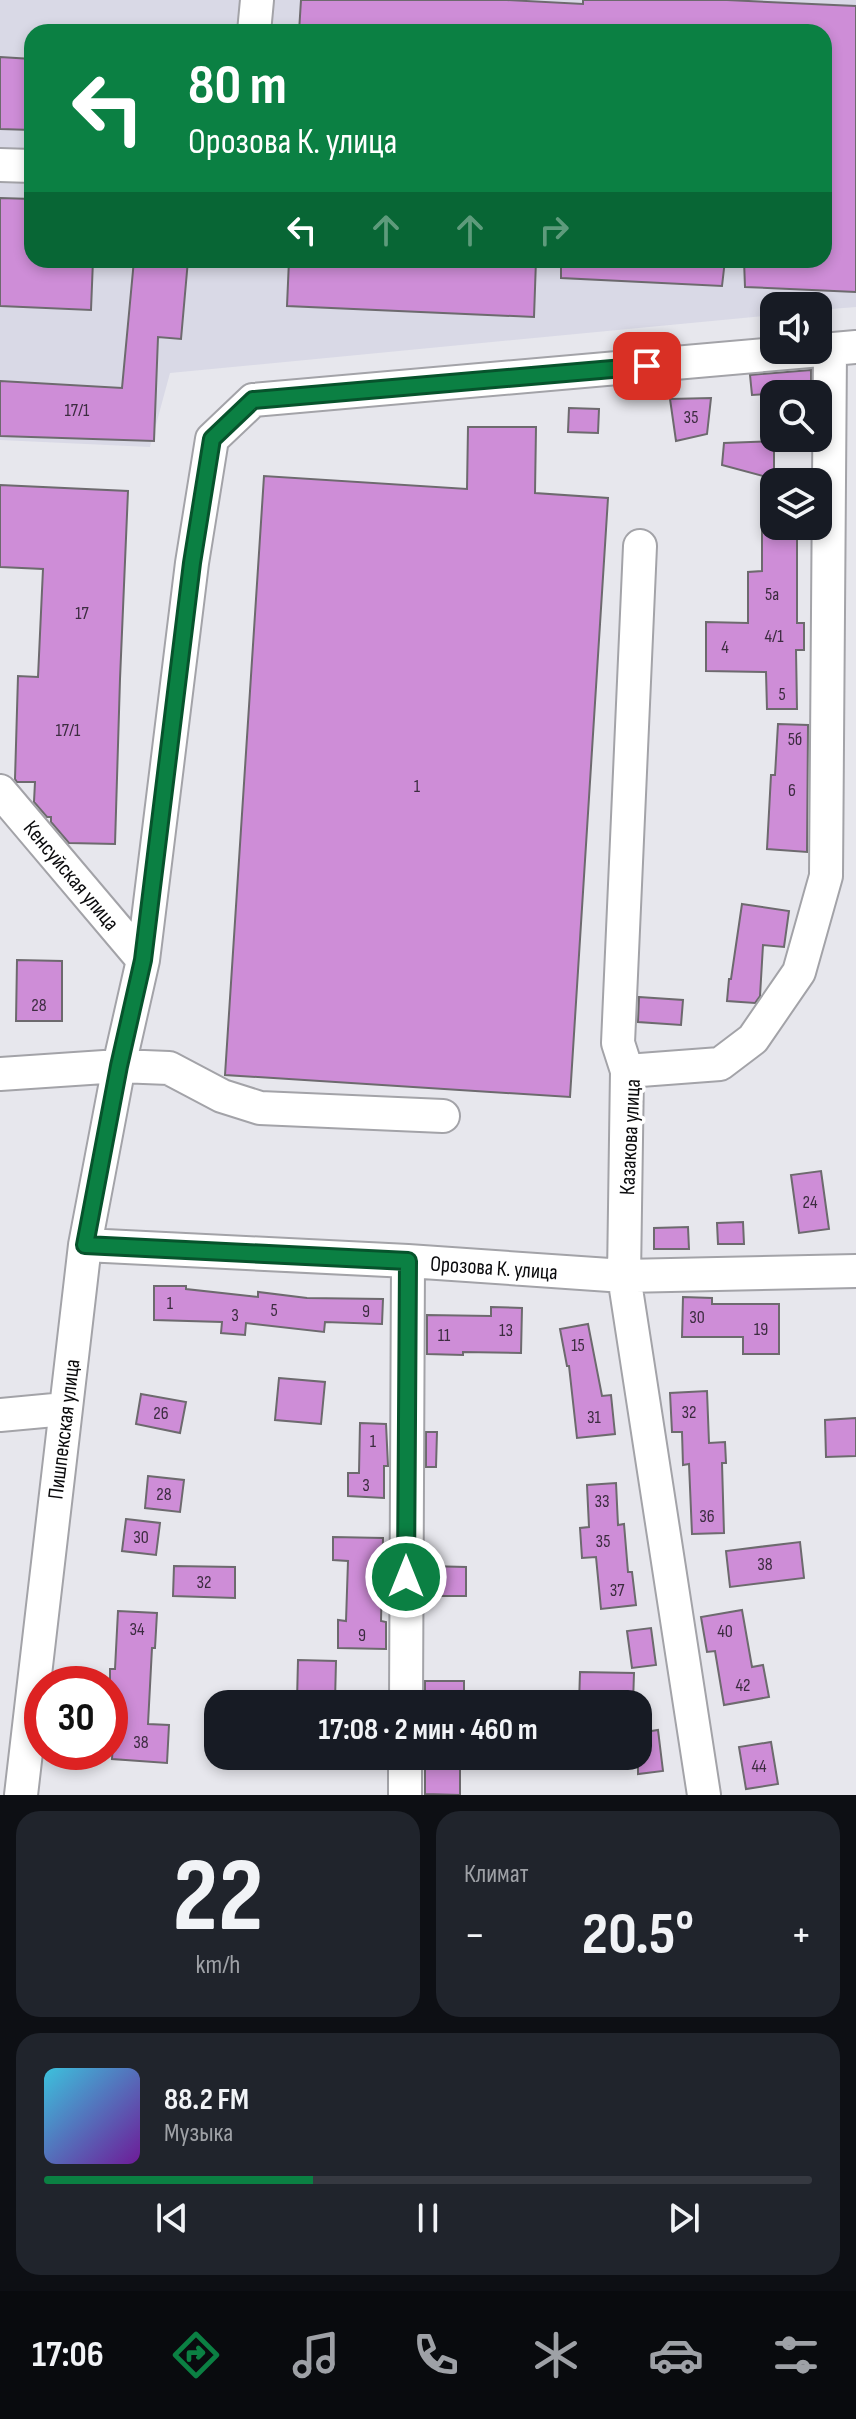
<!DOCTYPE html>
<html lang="ru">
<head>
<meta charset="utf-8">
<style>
	body { margin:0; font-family:"Sofia Sans Condensed",sans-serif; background:#20242c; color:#f1f3f6; height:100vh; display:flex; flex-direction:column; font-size:30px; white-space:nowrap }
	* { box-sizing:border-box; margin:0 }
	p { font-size:26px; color:#9ea1a6 }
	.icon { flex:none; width:44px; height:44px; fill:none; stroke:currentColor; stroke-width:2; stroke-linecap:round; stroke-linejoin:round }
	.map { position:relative; height:1795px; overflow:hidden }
	.drawer { display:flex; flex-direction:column; gap:16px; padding:16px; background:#0d0f14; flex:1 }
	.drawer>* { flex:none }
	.banner { position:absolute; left:24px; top:24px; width:808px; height:244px; border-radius:24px; box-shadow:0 4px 12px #0003; background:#0b8043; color:#fff; overflow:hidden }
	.fabs { position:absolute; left:760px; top:292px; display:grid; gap:16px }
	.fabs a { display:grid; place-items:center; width:72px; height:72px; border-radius:16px; background:#171b24; box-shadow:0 4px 12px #0003; font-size:40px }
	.speed { position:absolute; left:24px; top:1666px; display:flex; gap:16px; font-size:40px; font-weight:700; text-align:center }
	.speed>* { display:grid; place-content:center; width:104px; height:104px; border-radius:50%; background:#171b24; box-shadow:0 4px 12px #0003; line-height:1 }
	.speed .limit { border:12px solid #d22; background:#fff; color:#111 }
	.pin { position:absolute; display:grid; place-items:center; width:68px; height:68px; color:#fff; margin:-34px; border-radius:16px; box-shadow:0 4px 12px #0006 }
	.me { position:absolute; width:88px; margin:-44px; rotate:0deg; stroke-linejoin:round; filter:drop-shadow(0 0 6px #0008) }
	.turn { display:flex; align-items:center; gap:28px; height:168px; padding:0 32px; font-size:36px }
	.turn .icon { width:104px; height:104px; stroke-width:2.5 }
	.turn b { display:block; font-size:56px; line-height:68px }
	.lanes { display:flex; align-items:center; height:76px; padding:0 32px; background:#0003; justify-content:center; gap:40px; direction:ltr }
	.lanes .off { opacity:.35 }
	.big { font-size:60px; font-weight:700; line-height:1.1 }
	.drawer .tile { flex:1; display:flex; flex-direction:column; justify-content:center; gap:12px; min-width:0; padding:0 28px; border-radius:24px; background:#20242c }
	.drawer .dial { align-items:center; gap:0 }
	.dial b { font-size:104px; line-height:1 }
	.song { display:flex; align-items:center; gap:24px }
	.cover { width:96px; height:96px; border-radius:12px; background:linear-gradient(135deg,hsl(190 70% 55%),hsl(280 70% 35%)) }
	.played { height:8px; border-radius:4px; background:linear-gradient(90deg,#0b8043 35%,#363941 35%) }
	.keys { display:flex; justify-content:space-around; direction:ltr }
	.heat { display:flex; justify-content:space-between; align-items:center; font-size:44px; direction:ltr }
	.drawer .tiles { flex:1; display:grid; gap:16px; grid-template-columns:1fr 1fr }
	.tile:last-child { grid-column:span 2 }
	.trip { position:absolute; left:204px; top:1690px; width:448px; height:80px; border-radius:24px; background:#171b24; box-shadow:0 4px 12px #0003; font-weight:700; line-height:80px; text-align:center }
	.dock { display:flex; height:128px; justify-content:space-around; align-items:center; background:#090b0e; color:#9ea1a6 }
	.dock .icon { width:56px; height:56px }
	.dock .active { color:#0b8043 }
	.dock b { font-size:36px; color:#f1f3f6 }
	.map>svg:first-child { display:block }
	.built { fill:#d9d9e6; fill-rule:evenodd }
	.building { fill:#ce8dd7; stroke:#6d6a6e; stroke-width:2 }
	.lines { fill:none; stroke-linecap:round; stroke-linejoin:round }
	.minor-casing { stroke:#a3a3a8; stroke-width:36 }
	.minor { stroke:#fff; stroke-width:32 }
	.route-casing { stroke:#07532c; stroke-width:20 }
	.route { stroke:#0b8043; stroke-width:14 }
	.labels { text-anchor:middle; stroke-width:7; stroke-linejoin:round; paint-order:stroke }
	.number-label { font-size:18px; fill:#3c2c40 }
	.street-label { font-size:22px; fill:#0b0b0d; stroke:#fff }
</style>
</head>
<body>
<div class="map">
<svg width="856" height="1795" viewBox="0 0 856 1795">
	<rect width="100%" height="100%" fill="#e7e7ed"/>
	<path class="built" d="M0 0H856V307L818 310V306H774V315L170 373 150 447 0 440ZM32 32H824V260H32Z"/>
	<path class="building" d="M301 0H507L583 4V0H727L856 6V292L745 287 744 260H824V32H299Z
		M0 57 32 59V130L0 129Z
		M0 198 32 199V260H93L91 310 0 306Z
		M134 260H188L181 339 158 337 154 441 0 436V381L122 388Z
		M289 260H536L534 317 287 306Z
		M561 260H725L722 286 561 278Z
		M811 370V391L752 395 750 375Z
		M711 398 707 434 676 441 670 399Z
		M569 408 599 409 598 433 568 432Z
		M468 427H536L535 493 608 498 570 1097 225 1075 264 476 467 489Z
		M774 441V479L722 465 724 443Z
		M0 485 128 491 120 679 115 844 69 843 51 822V817H47L34 802 35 782H17L15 779 18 676 38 677 43 569 0 567Z
		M762 526H797V623H804V650H796L797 709H767L766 672 706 671V622L748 623V572L762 571Z
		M778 724 808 725 807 852 767 849 771 775H775Z
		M742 904 789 911 784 947 763 945 760 996 755 1003 727 1001 729 979H731Z
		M17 960 62 961V1021H16Z
		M639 997 683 1000 681 1025 638 1022Z
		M821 1171 829 1229 799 1233 791 1175Z
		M743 1222 744 1244H718L717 1223Z
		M688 1227 689 1249H654V1228Z
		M154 1286H186V1289L258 1297V1292L307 1298 383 1299 382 1324 325 1322 324 1332 246 1323 245 1335 221 1333 222 1322 154 1320Z
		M683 1297 712 1298V1304H779V1354H743V1337H682Z
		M491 1307 522 1308 521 1353 463 1352V1355L427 1354V1315L491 1316Z
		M588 1324 602 1396 611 1395 615 1434 577 1438 569 1366H567L560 1329Z
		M279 1378 325 1382 321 1424 275 1420Z
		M707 1391 709 1443 725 1442 726 1463H722L724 1533 692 1534 689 1464 683 1465 682 1432H672L670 1393Z
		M141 1394 186 1402 180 1433 136 1424Z
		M856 1418V1456L826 1457 825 1420Z
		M360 1423 386 1424 388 1466H384V1498L348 1496V1473H359Z
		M426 1432H437L436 1467H426Z
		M148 1476 184 1480 180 1512 145 1508Z
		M616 1483 618 1525 624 1524 628 1572H632L636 1605 601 1609 596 1557 582 1558 580 1528 589 1527 587 1485Z
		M126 1519 160 1523 156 1555 122 1551Z
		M333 1537 383 1538 381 1621 386 1622V1649L338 1648V1620L346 1621 348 1561 333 1560Z
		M800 1542 804 1578 730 1587 726 1551Z
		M174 1566 235 1567V1598L173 1596Z
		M426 1566 466 1567V1596H425Z
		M742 1610 752 1667 763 1665 769 1697 724 1705 715 1651 707 1652 701 1617Z
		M118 1611 157 1613 155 1648H152L148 1724 169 1725 167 1763 112 1759 116 1692H110V1669H115Z
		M651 1628 656 1665 632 1668 627 1631Z
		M298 1660 336 1661 335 1702 297 1701Z
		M580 1672 634 1673 633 1704H579Z
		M425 1681H464V1703L425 1702Z
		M658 1730 663 1771 638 1774V1733Z
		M771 1742 778 1784 746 1789 739 1747Z
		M425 1759H460V1795L425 1794Z"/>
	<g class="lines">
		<defs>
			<path id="minor" d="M254 32 257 0
				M0 165 32 166
				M0 791 143 960
				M627 1071 618 1043 640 546
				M0 1074 119 1066 169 1068 222 1096 260 1108 443 1116
				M85 1245 408 1261 624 1276 856 1271
				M0 1415 65 1409
				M406 1704 408 1261
				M21 1795 85 1245 119 1066 143 960 192 563 212 439 253 400 856 347
				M405 1795V1756
				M704 1795 624 1276 627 1071 720 1064 753 1039 799 972 826 876 830 350"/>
		</defs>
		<use href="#minor" class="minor-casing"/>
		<use href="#minor" class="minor"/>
	</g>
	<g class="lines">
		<defs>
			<path id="route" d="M406 1577 408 1261 85 1245 119 1066 143 960 192 563 212 439 253 400 647 366"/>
		</defs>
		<use href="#route" class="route-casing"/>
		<use href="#route" class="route"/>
	</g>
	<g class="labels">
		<g class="number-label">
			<text x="77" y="416">17/1</text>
			<text x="691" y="423">35</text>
			<text x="772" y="600">5а</text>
			<text x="82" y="619">17</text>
			<text x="774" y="642">4/1</text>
			<text x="725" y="653">4</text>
			<text x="782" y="700">5</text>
			<text x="68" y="736">17/1</text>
			<text x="795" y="745">5б</text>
			<text x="417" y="792">1</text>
			<text x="792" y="796">6</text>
			<text x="39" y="1011">28</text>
			<text x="810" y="1208">24</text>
			<text x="170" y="1309">1</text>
			<text x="274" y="1316">5</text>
			<text x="366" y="1317">9</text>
			<text x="235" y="1321">3</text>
			<text x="697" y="1323">30</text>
			<text x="761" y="1335">19</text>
			<text x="506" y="1336">13</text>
			<text x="444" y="1341">11</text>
			<text x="578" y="1351">15</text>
			<text x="689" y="1418">32</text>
			<text x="161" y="1419">26</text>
			<text x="594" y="1423">31</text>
			<text x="373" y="1447">1</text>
			<text x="366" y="1491">3</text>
			<text x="164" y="1500">28</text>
			<text x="602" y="1507">33</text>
			<text x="707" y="1522">36</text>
			<text x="141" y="1543">30</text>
			<text x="603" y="1547">35</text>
			<text x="765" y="1570">38</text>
			<text x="204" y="1588">32</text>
			<text x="617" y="1596">37</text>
			<text x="137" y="1635">34</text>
			<text x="725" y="1637">40</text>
			<text x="362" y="1641">9</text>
			<text x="743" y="1691">42</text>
			<text x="141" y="1748">38</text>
			<text x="759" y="1772">44</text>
		</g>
		<g class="street-label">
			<text transform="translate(72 875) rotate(50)" y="8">Кенсуйская улица</text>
			<text transform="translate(629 1137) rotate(-87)" y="8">Казакова улица</text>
			<text transform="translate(494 1267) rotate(4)" y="8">Орозова К. улица</text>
			<text transform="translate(63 1429) rotate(-83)" y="8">Пишпекская улица</text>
		</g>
	</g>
</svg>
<div class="fabs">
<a><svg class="icon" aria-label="sound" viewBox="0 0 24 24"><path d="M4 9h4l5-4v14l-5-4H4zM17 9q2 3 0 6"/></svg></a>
<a><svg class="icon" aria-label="search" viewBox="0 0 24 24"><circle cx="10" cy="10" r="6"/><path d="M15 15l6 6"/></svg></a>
<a><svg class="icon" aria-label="layers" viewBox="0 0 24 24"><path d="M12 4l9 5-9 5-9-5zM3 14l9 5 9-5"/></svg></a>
</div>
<div class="speed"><div class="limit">30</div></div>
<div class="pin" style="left:647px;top:366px;background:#d93025"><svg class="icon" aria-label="arrive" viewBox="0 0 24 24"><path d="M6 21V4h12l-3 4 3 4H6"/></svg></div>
<svg class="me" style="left:406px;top:1577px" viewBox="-20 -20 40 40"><circle r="17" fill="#0b8043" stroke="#fff" stroke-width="3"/><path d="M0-11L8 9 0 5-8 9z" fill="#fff"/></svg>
<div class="trip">17:08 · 2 мин · 460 m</div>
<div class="banner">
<div class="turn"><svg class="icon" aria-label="left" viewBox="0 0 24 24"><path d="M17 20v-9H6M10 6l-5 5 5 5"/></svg><div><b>80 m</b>Орозова К. улица</div></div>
<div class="lanes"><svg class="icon" aria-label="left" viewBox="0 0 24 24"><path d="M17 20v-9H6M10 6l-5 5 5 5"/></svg><svg class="icon off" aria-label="ahead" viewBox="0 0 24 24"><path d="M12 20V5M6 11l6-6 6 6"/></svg><svg class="icon off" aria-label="ahead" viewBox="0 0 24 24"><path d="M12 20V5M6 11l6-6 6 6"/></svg><svg class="icon off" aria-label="right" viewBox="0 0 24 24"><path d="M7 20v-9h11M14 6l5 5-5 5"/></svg></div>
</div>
</div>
<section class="drawer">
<div class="tiles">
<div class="tile dial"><b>22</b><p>km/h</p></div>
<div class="tile"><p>Климат</p>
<div class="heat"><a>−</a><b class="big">20.5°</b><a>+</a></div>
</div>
<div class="tile">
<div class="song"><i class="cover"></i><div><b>88.2 FM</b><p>Музыка</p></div></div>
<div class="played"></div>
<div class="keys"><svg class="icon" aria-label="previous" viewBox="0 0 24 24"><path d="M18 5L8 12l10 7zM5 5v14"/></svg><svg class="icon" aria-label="pause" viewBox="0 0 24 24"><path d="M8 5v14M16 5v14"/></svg><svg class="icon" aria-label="next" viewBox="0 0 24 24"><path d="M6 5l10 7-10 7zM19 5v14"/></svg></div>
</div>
</div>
</section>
<nav class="dock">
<b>17:06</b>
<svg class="icon active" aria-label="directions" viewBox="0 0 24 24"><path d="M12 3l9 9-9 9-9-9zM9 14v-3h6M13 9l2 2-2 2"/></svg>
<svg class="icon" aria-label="music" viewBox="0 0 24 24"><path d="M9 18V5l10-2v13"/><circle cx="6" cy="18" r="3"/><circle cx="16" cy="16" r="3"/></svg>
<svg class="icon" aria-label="phone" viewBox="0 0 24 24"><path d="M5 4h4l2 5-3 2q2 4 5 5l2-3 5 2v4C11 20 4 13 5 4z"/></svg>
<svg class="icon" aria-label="climate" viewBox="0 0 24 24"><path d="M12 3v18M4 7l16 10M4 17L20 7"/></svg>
<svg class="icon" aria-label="car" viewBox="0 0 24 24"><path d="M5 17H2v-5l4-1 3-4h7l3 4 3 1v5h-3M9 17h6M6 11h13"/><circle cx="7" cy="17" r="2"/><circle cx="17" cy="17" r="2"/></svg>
<svg class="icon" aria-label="filters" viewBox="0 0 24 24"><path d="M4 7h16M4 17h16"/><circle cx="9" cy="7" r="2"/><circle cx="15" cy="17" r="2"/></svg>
</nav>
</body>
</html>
